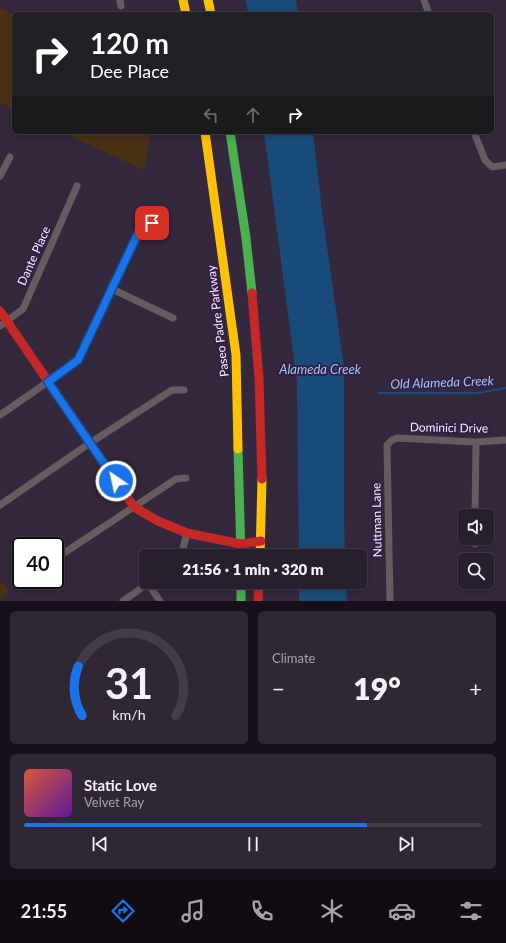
<!DOCTYPE html>
<html lang="en">
<head>
<meta charset="utf-8">
<style>
	body { margin:0; font-family:Lato,sans-serif; background:#2f2736; color:#f1f3f6; height:100vh; display:flex; flex-direction:column; font-size:15px; white-space:nowrap }
	* { box-sizing:border-box; margin:0 }
	p { font-size:13px; color:#a4a2aa }
	.icon { flex:none; width:22px; height:22px; fill:none; stroke:currentColor; stroke-width:2; stroke-linecap:round; stroke-linejoin:round }
	.map { position:relative; height:601px; overflow:hidden }
	.drawer { display:flex; flex-direction:column; gap:10px; padding:10px; background:#151019; flex:1 }
	.drawer>* { flex:none }
	.hud { position:absolute; left:12px; top:12px; width:482px; height:122px; border-radius:6px; box-shadow:0 2px 10px #0003,0 0 0 1px #433c4a; background:#202124; color:#fff; overflow:hidden }
	.tools { position:absolute; left:458px; top:509px; display:grid; gap:8px }
	.tools a { display:grid; place-items:center; width:36px; height:36px; border-radius:6px; background:#271e2e; box-shadow:0 2px 10px #0003,0 0 0 1px #433c4a; font-size:20px }
	.speed { position:absolute; left:12px; top:537px; display:flex; gap:8px; font-size:20px; font-weight:700; text-align:center }
	.speed>* { display:grid; place-content:center; width:52px; height:52px; border-radius:50%; background:#271e2e; box-shadow:0 2px 10px #0003,0 0 0 1px #433c4a; line-height:1 }
	.speed .limit { border:2px solid #111; border-radius:6px; background:#fff; color:#111 }
	.pin { position:absolute; display:grid; place-items:center; width:34px; height:34px; color:#fff; margin:-17px; border-radius:8px; box-shadow:0 2px 6px #0006 }
	.me { position:absolute; width:44px; margin:-22px; rotate:326deg; stroke-linejoin:round; filter:drop-shadow(0 0 3px #0008) }
	.turn { display:flex; align-items:center; gap:14px; height:84px; padding:0 12px; font-size:18px }
	.turn .icon { width:52px; height:52px; stroke-width:2.5 }
	.turn b { display:block; font-size:28px; line-height:34px }
	.lanes { display:flex; align-items:center; height:38px; padding:0 12px; background:#0003; justify-content:center; gap:20px; direction:ltr }
	.lanes .off { opacity:.35 }
	.big { font-size:30px; font-weight:800; line-height:1.1 }
	.drawer .widget { flex:1; display:flex; flex-direction:column; justify-content:center; gap:6px; min-width:0; padding:0 14px; border-radius:6px; background:#2f2736 }
	.drawer .dial { align-items:center; gap:0 }
	.dial svg { height:104px; overflow:visible; fill:none; stroke:#433c4a; stroke-width:7; stroke-linecap:round; text-anchor:middle }
	.dial text { fill:#f1f3f6; stroke:none }
	.song { display:flex; align-items:center; gap:12px }
	.cover { width:48px; height:48px; border-radius:6px; background:linear-gradient(135deg,hsl(10 70% 55%),hsl(270 70% 35%)) }
	.played { height:4px; border-radius:2px; background:linear-gradient(90deg,#1a73e8 75%,#433c4a 75%) }
	.keys { display:flex; justify-content:space-around; direction:ltr }
	.heat { display:flex; justify-content:space-between; align-items:center; font-size:22px; direction:ltr }
	.drawer .tiles { flex:1; display:grid; gap:10px; grid-template-columns:1fr 1fr }
	.widget:last-child { grid-column:span 2 }
	.trip { position:absolute; left:139px; top:549px; width:228px; height:40px; border-radius:6px; background:#271e2e; box-shadow:0 2px 10px #0003,0 0 0 1px #433c4a; font-weight:800; line-height:40px; text-align:center }
	.tab-bar { display:flex; height:64px; justify-content:space-around; align-items:center; background:#100c12; color:#a4a2aa }
	.tab-bar .icon { width:28px; height:28px }
	.tab-bar .current { color:#1a73e8 }
	.tab-bar b { font-size:18px; color:#f1f3f6 }
	.map>svg:first-child { display:block }
	.green { fill:#4a3113 }
	.water { fill:#1a4c7b }
	.lines { fill:none; stroke-linecap:round; stroke-linejoin:round }
	.stream { stroke:#1a4c7b; stroke-width:2 }
	.street { stroke:#655c60; stroke-width:7 }
	.fast { stroke:#4caf50; stroke-width:9 }
	.slow { stroke:#ffc107; stroke-width:9 }
	.jam { stroke:#c62828; stroke-width:9 }
	.route-casing { stroke:#114b97; stroke-width:10 }
	.route { stroke:#1a73e8; stroke-width:7 }
	.labels { text-anchor:middle; stroke-width:4; stroke-linejoin:round; paint-order:stroke }
	.street-label { font-size:12px; fill:#f8f2fd; stroke:#351f46 }
	.water-label { font-size:13px; font-style:italic; fill:#9bc7f4; stroke:#351f46 }
</style>
</head>
<body>
<div class="map">
<svg width="506" height="601" viewBox="0 0 506 601">
	<rect width="100%" height="100%" fill="#34283d"/>
	<path class="green" d="M0 8 14 14V109L0 103Z
		M62 132H151L144 170Z
		M4 583 8 591 0 600V584Z"/>
	<path class="water" d="M246 0H296L298 14H248Z
		M264 132H313L322 211 344 367V519L345 556H299L297 382Z
		M299 582H346L347 601H299Z"/>
	<g class="lines">
		<path class="stream" d="M379 393H478L506 388"/>
		<path class="street" d="M120 0 121 6
			M424 0 429 14
			M474 132 485 160 492 167 506 165
			M0 176 10 157
			M112 289 173 318
			M0 326 23 309 77 186
			M0 415 78 361 142 225 161 220
			M0 505 90 443 172 390H184
			M475 516 476 442
			M475 544V538
			M179 556 182 552 187 533
			M55 559 176 479 186 478
			M18 583 23 580
			M148 584 160 601
			M123 601 150 582
			M390 601 387 445 392 440 397 438 476 442 506 440"/>
		<path class="fast" d="M230 132 246 238 252 293
			M238 449 241 556
			M241 582V601"/>
		<path class="slow" d="M183 0 186 14
			M208 0 211 14
			M205 132 236 355 238 449
			M260 556 262 479"/>
		<path class="jam" d="M252 293 259 379 262 479
			M0 311 134 507 158 521 187 533 241 544 261 541
			M258 601 259 582"/>
	</g>
	<g class="lines">
		<defs>
			<path id="route" d="M116 481 48 382 78 360 142 225 152 223"/>
		</defs>
		<use href="#route" class="route-casing"/>
		<use href="#route" class="route"/>
	</g>
	<g class="labels">
		<g class="street-label">
			<text transform="translate(34 256) rotate(-66)" y="4">Dante Place</text>
			<text transform="translate(218 321) rotate(-97)" y="4">Paseo Padre Parkway</text>
			<text transform="translate(449 428) rotate(1)" y="4">Dominici Drive</text>
			<text transform="translate(377 520) rotate(-91)" y="4">Nuttman Lane</text>
		</g>
		<g class="water-label">
			<text x="320" y="374">Alameda Creek</text>
			<text transform="translate(442 382) rotate(-2)" y="5">Old Alameda Creek</text>
		</g>
	</g>
</svg>
<div class="tools">
<a><svg class="icon" aria-label="sound" viewBox="0 0 24 24"><path d="M4 9h4l5-4v14l-5-4H4zM17 9q2 3 0 6"/></svg></a>
<a><svg class="icon" aria-label="search" viewBox="0 0 24 24"><circle cx="10" cy="10" r="6"/><path d="M15 15l6 6"/></svg></a>
</div>
<div class="speed"><div class="limit">40</div></div>
<div class="pin" style="left:152px;top:223px;background:#d93025"><svg class="icon" aria-label="arrive" viewBox="0 0 24 24"><path d="M6 21V4h12l-3 4 3 4H6"/></svg></div>
<svg class="me" style="left:116px;top:481px" viewBox="-20 -20 40 40"><circle r="17" fill="#1a73e8" stroke="#fff" stroke-width="3"/><path d="M0-11L8 9 0 5-8 9z" fill="#fff"/></svg>
<div class="trip">21:56 · 1 min · 320 m</div>
<div class="hud">
<div class="turn"><svg class="icon" aria-label="right" viewBox="0 0 24 24"><path d="M7 20v-9h11M14 6l5 5-5 5"/></svg><div><b>120 m</b>Dee Place</div></div>
<div class="lanes"><svg class="icon off" aria-label="left" viewBox="0 0 24 24"><path d="M17 20v-9H6M10 6l-5 5 5 5"/></svg><svg class="icon off" aria-label="ahead" viewBox="0 0 24 24"><path d="M12 20V5M6 11l6-6 6 6"/></svg><svg class="icon" aria-label="right" viewBox="0 0 24 24"><path d="M7 20v-9h11M14 6l5 5-5 5"/></svg></div>
</div>
</div>
<section class="drawer">
<div class="tiles">
<div class="widget dial"><svg viewBox="0 0 100 80">
<path d="M14 69A42 42 0 1 1 86 69"/>
<path d="M14 69A42 42 0 0 1 11 31" stroke="#1a73e8"/>
<text x="50" y="56" font-size="32" font-weight="700">31</text>
<text x="50" y="72" font-size="11">km/h</text>
</svg></div>
<div class="widget"><p>Climate</p>
<div class="heat"><a>−</a><b class="big">19°</b><a>+</a></div>
</div>
<div class="widget">
<div class="song"><i class="cover"></i><div><b>Static Love</b><p>Velvet Ray</p></div></div>
<div class="played"></div>
<div class="keys"><svg class="icon" aria-label="previous" viewBox="0 0 24 24"><path d="M18 5L8 12l10 7zM5 5v14"/></svg><svg class="icon" aria-label="pause" viewBox="0 0 24 24"><path d="M8 5v14M16 5v14"/></svg><svg class="icon" aria-label="next" viewBox="0 0 24 24"><path d="M6 5l10 7-10 7zM19 5v14"/></svg></div>
</div>
</div>
</section>
<nav class="tab-bar">
<b>21:55</b>
<svg class="icon current" aria-label="directions" viewBox="0 0 24 24"><path d="M12 3l9 9-9 9-9-9zM9 14v-3h6M13 9l2 2-2 2"/></svg>
<svg class="icon" aria-label="music" viewBox="0 0 24 24"><path d="M9 18V5l10-2v13"/><circle cx="6" cy="18" r="3"/><circle cx="16" cy="16" r="3"/></svg>
<svg class="icon" aria-label="phone" viewBox="0 0 24 24"><path d="M5 4h4l2 5-3 2q2 4 5 5l2-3 5 2v4C11 20 4 13 5 4z"/></svg>
<svg class="icon" aria-label="climate" viewBox="0 0 24 24"><path d="M12 3v18M4 7l16 10M4 17L20 7"/></svg>
<svg class="icon" aria-label="car" viewBox="0 0 24 24"><path d="M5 17H2v-5l4-1 3-4h7l3 4 3 1v5h-3M9 17h6M6 11h13"/><circle cx="7" cy="17" r="2"/><circle cx="17" cy="17" r="2"/></svg>
<svg class="icon" aria-label="filters" viewBox="0 0 24 24"><path d="M4 7h16M4 17h16"/><circle cx="9" cy="7" r="2"/><circle cx="15" cy="17" r="2"/></svg>
</nav>
</body>
</html>
